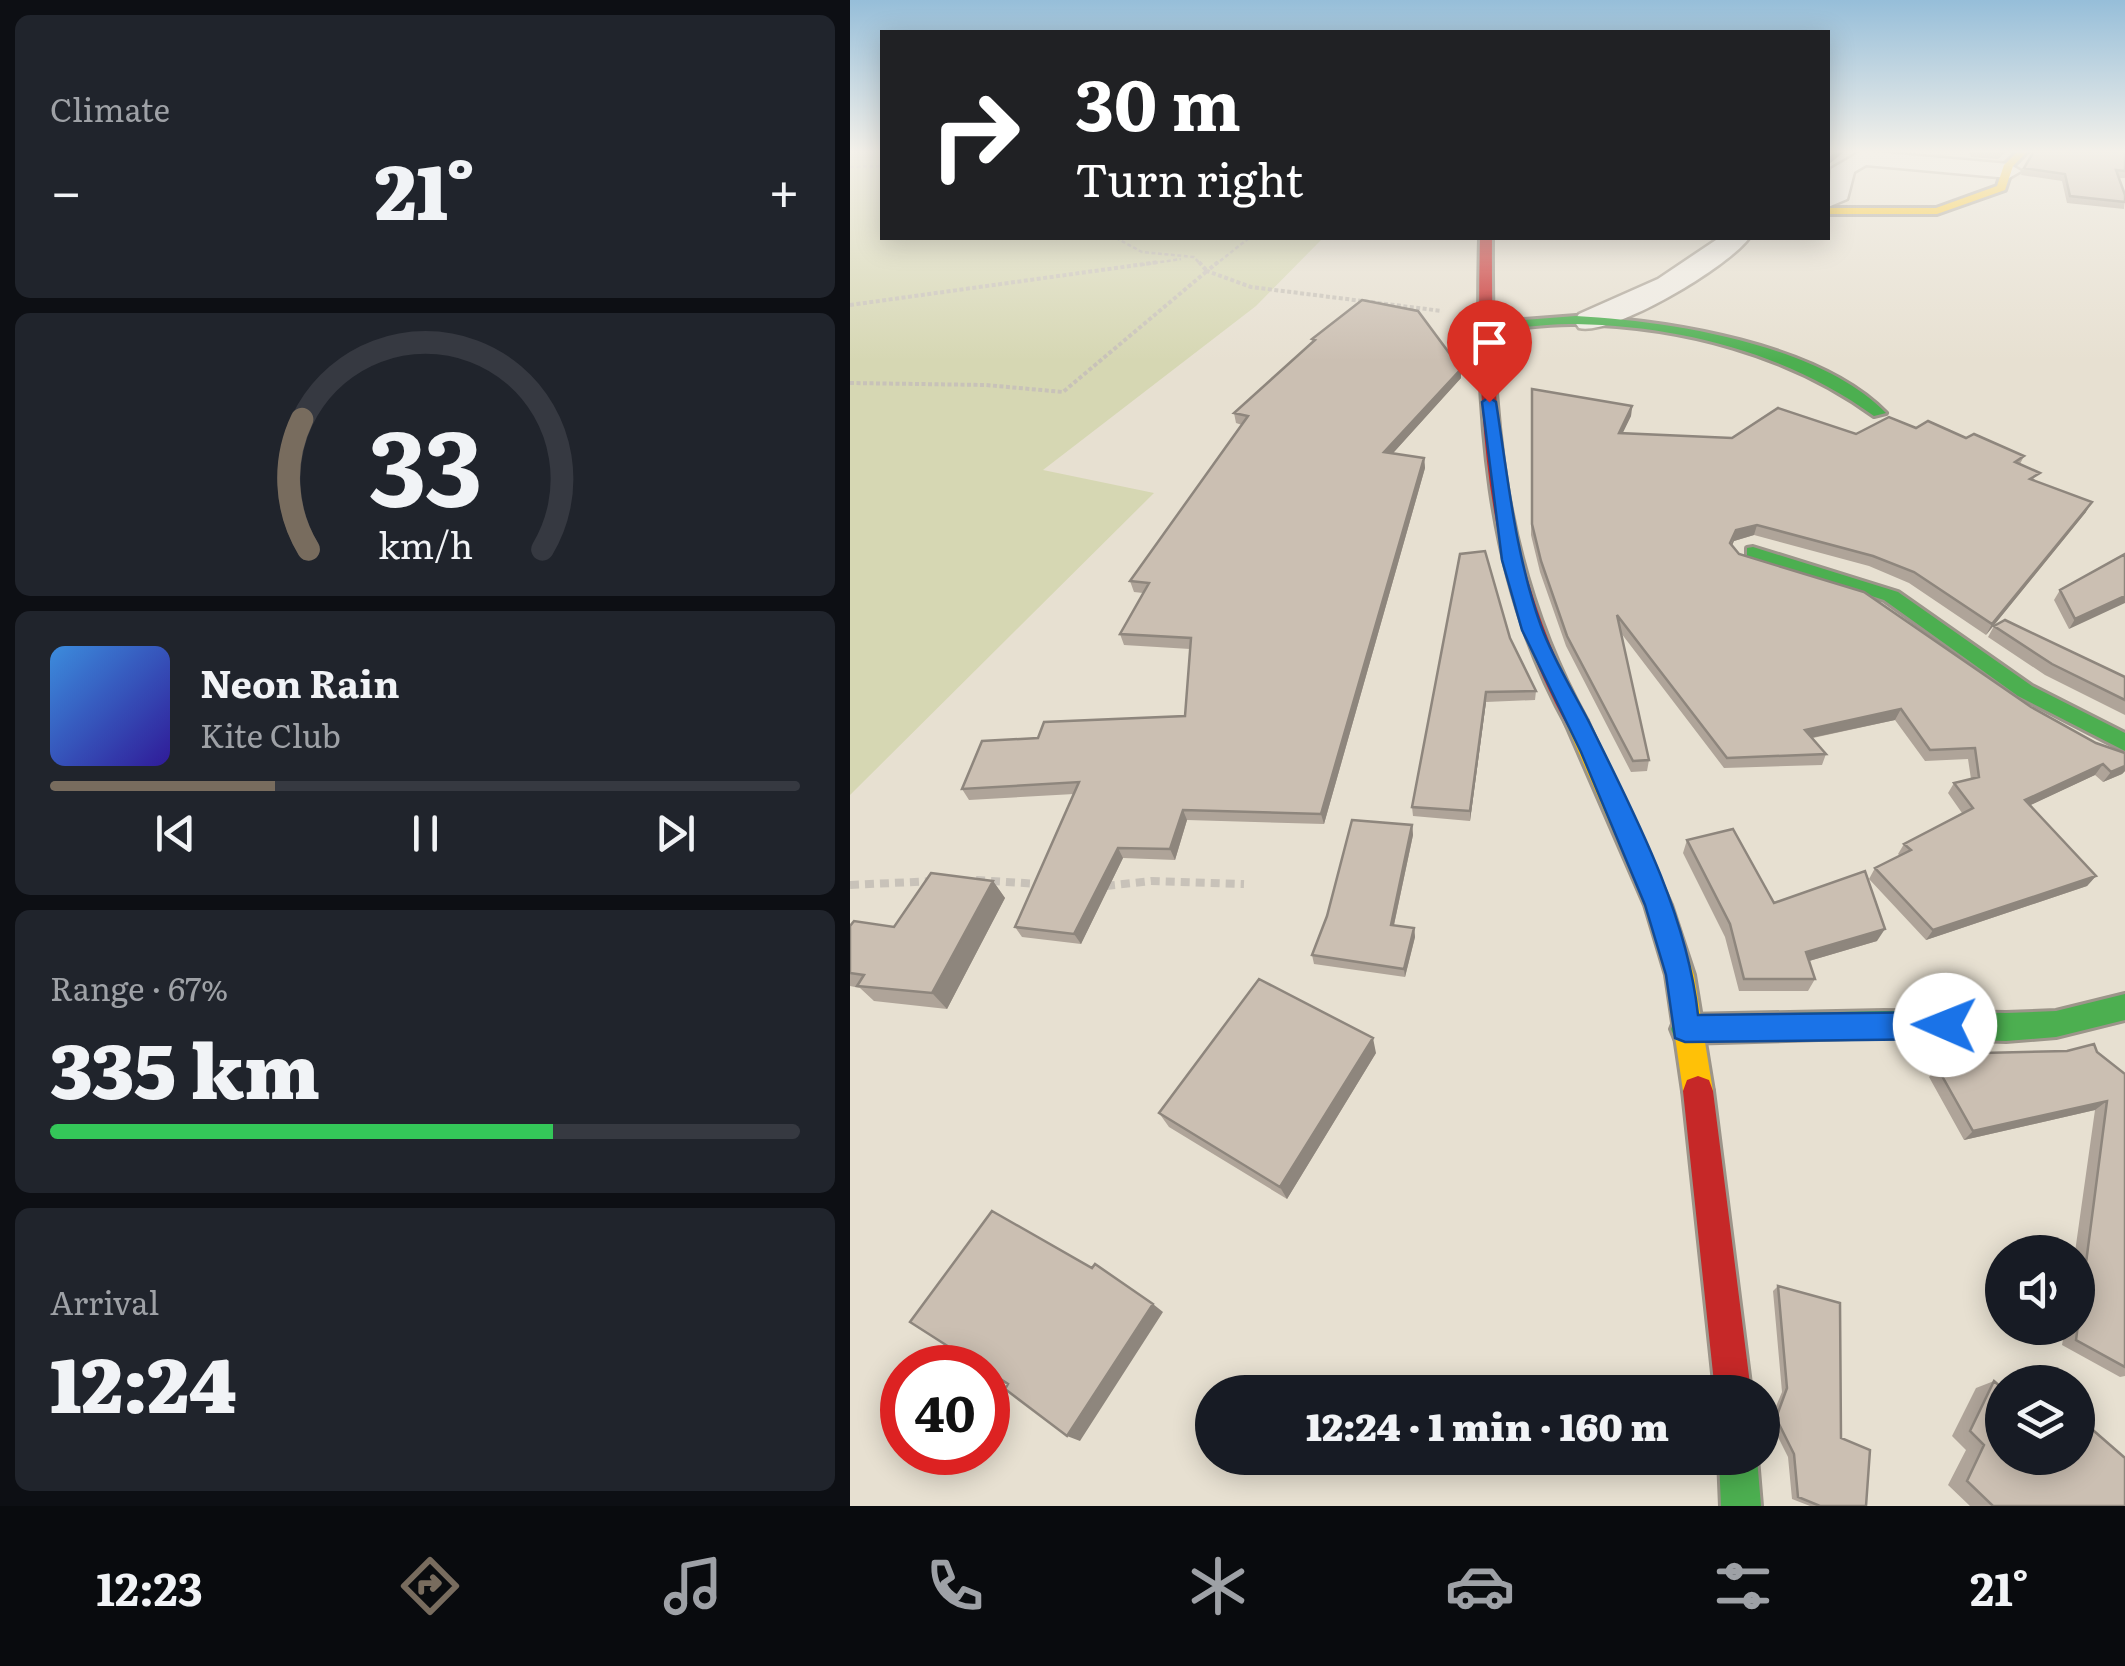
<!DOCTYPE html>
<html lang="en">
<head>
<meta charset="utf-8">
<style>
	body { margin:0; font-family:Literata,serif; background:#20242c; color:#f1f3f6; height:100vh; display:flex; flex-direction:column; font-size:38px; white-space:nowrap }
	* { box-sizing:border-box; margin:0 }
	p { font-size:32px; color:#9ea1a6 }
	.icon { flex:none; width:55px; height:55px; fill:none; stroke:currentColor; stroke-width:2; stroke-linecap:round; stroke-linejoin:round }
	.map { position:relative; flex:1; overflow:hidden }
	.side { display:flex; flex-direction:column; gap:15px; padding:15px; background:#0d0f14; width:850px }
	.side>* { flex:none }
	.guide { position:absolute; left:30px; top:30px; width:950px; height:210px; border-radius:0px; box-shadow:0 5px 25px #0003; background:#202124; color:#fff; overflow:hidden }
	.tools { position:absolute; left:1135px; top:1235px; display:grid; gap:20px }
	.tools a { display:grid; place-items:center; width:110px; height:110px; border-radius:50%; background:#171b24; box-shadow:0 5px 25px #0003; font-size:50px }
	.speed { position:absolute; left:30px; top:1345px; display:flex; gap:20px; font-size:50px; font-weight:700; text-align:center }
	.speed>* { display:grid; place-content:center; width:130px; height:130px; border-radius:50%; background:#171b24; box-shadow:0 5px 25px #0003; line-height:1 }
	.speed .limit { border:15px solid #d22; background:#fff; color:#111 }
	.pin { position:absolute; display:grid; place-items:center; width:85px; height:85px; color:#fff; margin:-102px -42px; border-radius:50% 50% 50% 0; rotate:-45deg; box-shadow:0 0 10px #0007 }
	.pin .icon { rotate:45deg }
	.me { position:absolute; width:110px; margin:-55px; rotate:271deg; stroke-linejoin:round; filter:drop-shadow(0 0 8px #0008) }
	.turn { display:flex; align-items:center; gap:35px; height:210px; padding:0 30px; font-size:45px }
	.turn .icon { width:130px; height:130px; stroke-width:2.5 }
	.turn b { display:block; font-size:70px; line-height:85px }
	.big { font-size:75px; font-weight:800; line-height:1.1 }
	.side .widget { flex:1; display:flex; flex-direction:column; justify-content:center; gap:15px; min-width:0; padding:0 35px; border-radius:15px; background:#20242c }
	.side .dial { align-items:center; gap:0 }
	.dial svg { height:260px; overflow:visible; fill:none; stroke:#363941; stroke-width:7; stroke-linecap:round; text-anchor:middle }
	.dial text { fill:#f1f3f6; stroke:none }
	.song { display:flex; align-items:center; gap:30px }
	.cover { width:120px; height:120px; border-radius:15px; background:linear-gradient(135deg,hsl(210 70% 55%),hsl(250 70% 35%)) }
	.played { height:10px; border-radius:5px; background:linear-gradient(90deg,#786c5e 30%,#363941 30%) }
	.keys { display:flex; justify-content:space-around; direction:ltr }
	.heat { display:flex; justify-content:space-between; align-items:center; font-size:55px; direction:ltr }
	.charge { height:15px; border-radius:8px; background:linear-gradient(90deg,#34c759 67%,#363941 0) }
	.trip { position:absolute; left:345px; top:1375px; width:585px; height:100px; border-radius:50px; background:#171b24; box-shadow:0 5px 25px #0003; font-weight:800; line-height:100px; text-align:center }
	.menu { display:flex; height:160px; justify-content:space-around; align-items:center; background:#090b0e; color:#9ea1a6 }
	.menu .icon { width:70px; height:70px }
	.menu .current { color:#786c5e }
	.menu b { font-size:45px; color:#f1f3f6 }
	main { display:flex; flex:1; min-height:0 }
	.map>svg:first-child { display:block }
	.green { fill:#d6d7b3 }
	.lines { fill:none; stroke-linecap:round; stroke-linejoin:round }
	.street-casing { stroke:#ada599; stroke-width:5 }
	.fast-casing { stroke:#9c958a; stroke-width:6 }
	.slow-casing { stroke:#9c958a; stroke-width:6 }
	.jam-casing { stroke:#9c958a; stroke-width:6 }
	.path-far2 { stroke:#c8c2b9; stroke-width:2.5; stroke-dasharray:4 2.5; stroke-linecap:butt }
	.path-far1 { stroke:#c8c2b9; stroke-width:4; stroke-dasharray:4 2.5; stroke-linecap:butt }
	.path { stroke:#c8c2b9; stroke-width:8; stroke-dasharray:9 6; stroke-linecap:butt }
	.street { fill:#efebe3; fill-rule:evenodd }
	.fast { fill:#4caf50; fill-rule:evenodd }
	.slow { fill:#ffc107; fill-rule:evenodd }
	.jam { fill:#c62828; fill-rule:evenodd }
	.wall { fill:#afa499 }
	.shaded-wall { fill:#8e867d }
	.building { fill:#cbbfb2; stroke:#8e867d; stroke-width:2.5 }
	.route { fill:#1a73e8; stroke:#114b97; stroke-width:2.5 }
</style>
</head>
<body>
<main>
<section class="side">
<div class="widget"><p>Climate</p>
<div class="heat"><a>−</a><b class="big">21°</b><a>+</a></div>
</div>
<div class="widget dial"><svg viewBox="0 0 100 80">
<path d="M14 69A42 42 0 1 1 86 69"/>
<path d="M14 69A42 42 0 0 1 12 29" stroke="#786c5e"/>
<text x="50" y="56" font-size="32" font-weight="700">33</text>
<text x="50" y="72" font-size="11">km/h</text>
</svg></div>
<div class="widget">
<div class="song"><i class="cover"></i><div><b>Neon Rain</b><p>Kite Club</p></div></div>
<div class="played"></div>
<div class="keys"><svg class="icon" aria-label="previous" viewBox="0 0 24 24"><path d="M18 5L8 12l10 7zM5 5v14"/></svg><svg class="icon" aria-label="pause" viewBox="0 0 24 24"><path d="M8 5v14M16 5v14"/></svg><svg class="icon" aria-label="next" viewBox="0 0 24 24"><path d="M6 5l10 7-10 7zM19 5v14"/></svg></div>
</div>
<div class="widget"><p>Range · 67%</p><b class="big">335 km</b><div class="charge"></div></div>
<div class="widget"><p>Arrival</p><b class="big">12:24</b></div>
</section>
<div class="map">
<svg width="1275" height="1506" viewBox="0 0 1275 1506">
	<rect width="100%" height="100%" fill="#e7e0d1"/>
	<path class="green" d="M0 151H32V238H473L406 306 193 470 304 493 0 795Z"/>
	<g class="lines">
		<defs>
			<path id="street" d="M1012 151 1159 164 1171 171 1159 178 1016 165 1004 172 997 199 978 207 981 169Z
				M869 238H899C878 267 763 336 729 328L724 321 729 314 808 279Z"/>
			<path id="fast" d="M726 316C819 321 969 344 1036 413L1024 416C939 354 832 326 726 324 696 323 665 329 634 331L627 327 634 323Z
				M903 547 1048 592 1182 686 1275 733V751L1168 696 1034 600 897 556V548Z
				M1275 994V1020L1206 1037 1156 1041 1034 1037 835 1043 825 1039 821 1029 825 1019 835 1015 1034 1011 1156 1013 1206 1011Z
				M869 1458H907L911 1506H871Z"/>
			<path id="slow" d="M1168 151H1178L1163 166 1155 190 1087 214H978V208H1086L1147 186 1154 165Z
				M726 713 737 721 821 905 844 975 863 1091 859 1102 848 1106 837 1102 833 1091 816 975 795 905 715 721Z"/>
			<path id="jam" d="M630 238H642C641 411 651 567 737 721L726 729 718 727C633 576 626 407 630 238Z
				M848 1076 859 1080 863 1091 901 1392H865L833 1091 837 1080Z"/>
		</defs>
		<use href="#street" class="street-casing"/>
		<use href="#fast" class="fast-casing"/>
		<use href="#slow" class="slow-casing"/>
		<use href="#jam" class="jam-casing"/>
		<path class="path-far2" d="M0 167 32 166
			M266 238 292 252 344 257 351 265
			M291 265 331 259
			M365 265 399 238"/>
		<path class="path-far1" d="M368 262 357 271 401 287 592 311
			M0 305 309 262
			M0 383 136 385 213 392 357 271 349 262"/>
		<path class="path" d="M126 880 189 884
			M0 885 84 881
			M256 886 301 881 394 884"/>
		<use href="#street" class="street"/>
		<use href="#fast" class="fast"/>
		<use href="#slow" class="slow"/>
		<use href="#jam" class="jam"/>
	</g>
	<path class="wall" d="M1118 151H1157L1148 159 1121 157Z
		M1275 151V178H1269L1275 195 1274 209 1217 203 1212 181 1171 175 1174 168Z
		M661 238H704L703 240Z
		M462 339 611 378 543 453 574 458 575 468 474 824 337 820 325 860 273 858 231 944 172 937 165 927 224 794 119 800 112 789 188 738 335 716 340 649 274 645 270 634 293 593 284 592 280 581 392 425 386 423 384 413 462 343Z
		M682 389 782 406 781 416 772 433 882 438 1006 434 1066 428 1116 438 1174 456 1170 464 1186 481 1236 512 1136 635 1059 583 1019 566 904 535 884 541 882 545 889 554 1246 743 1275 753V771L1272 774 1253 782 1245 775 1180 805 1246 876 1237 886 1076 940 1019 879 1025 868 1050 856 1048 854 1054 844 1112 813 1098 793 1104 783 1121 779 1118 759 1075 761 1045 720 963 738 976 754 972 765 874 768 771 633 799 760 797 771 781 772 716 646 690 572 681 535Z
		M1275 554 1219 629 1204 600 1210 590Z
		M1144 626 1275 677V715L1195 675 1138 637Z
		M660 638 686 691 685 700 636 702 620 821 563 816 562 807Z
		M562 825 563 835 544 925 564 928 565 937 555 977 464 964 462 955Z
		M837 840 924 903 1027 941 959 961 965 979 958 991H889L875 937 833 853Z
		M143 881 155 898 97 1009 24 1001 10 988 0 986V926L44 927Z
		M1247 1052 1275 1074V1376L1270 1377 1212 1345 1215 1328H1228V1252H1225L1245 1110 1114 1140 1079 1077 1087 1067Z
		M526 1053 437 1199 319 1127 309 1113Z
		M928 1286 991 1438 1016 1506H960L942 1499 938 1457 920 1421 932 1392 923 1291Z
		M1144 1381 1275 1506H1120L1098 1485 1116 1450 1102 1436 1126 1388Z"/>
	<path class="shaded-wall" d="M988 151H995L978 165V159Z
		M611 369V378L535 462 534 452Z
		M782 406 781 416 768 443 769 433Z
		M574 458 575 468 474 824 471 814Z
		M1242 502 1236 512 1136 635 1142 624Z
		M907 525 904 535 884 541 878 554 886 530Z
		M1275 596V603L1219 629 1225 619Z
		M636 692V702L620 821V811Z
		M1051 709 1045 720 951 740 955 730Z
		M1253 764 1245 775 1168 811 1175 800Z
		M1275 766V771L1272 774 1253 782 1261 772Z
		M333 810 337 820 325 860 320 849Z
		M562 825 563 835 542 934 541 925Z
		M268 848 273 858 231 944 224 934Z
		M1246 876 1237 886 1076 940 1083 930Z
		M143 881 155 898 97 1009 82 993Z
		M564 928 565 937 555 977 554 969Z
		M1035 929 1027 941 949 964 956 952Z
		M523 1038 526 1053 437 1199 430 1187Z
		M1257 1101 1245 1110 1114 1140 1123 1131Z
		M303 1304 313 1312 230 1441 217 1436Z"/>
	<path class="building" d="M978 151H988L978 159Z
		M1184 151H1275V171L1266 170 1275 195V202L1220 196 1215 174 1174 168Z
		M512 300 568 311 611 369 534 452 574 458 471 814 333 810 320 849 268 848 224 934 165 927 229 782 112 789 132 741 188 738 194 722 335 716 341 638 270 634 299 583 280 581 398 416 384 413 465 340 462 339Z
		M682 389 782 406 769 433 882 438 928 408 1006 434 1039 417 1066 428 1078 421 1116 438 1124 434 1174 456 1165 462 1190 473 1180 479 1242 502 1142 624 1064 572 1023 556 907 525 886 530 880 543 889 554 1014 592 1181 707 1246 743 1275 753V766L1261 772 1253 764 1175 800 1246 876 1083 930 1025 868 1061 850 1054 844 1123 808 1104 783 1129 777 1125 748 1080 750 1051 709 955 730 976 754 877 758 767 615 799 760 783 761 717 636 691 561 682 524Z
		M635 551 660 638 686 691 636 692 620 811 562 807 610 554Z
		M1275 554V596L1225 619 1210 590Z
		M1155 620 1275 677V700L1202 664 1144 626Z
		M502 820 562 825 541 925 564 928 554 969 462 955 477 916Z
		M883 829 924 903 1015 871 1035 929 956 952 965 979H894L880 924 837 840Z
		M81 873 143 881 82 993 7 986 14 975 0 973V926L4 921 44 927Z
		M409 979 523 1038 430 1187 309 1113Z
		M1244 1044 1247 1052 1275 1074V1367L1226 1340 1257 1101 1123 1131 1087 1067 1132 1053 1217 1051Z
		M142 1211 242 1268 245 1264 303 1304 217 1436 155 1389 158 1384 138 1371V1368H132L60 1322Z
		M928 1286 990 1303 991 1438 1020 1450 1016 1506H970L948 1497 944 1454 926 1418 937 1388Z
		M1144 1381 1152 1388V1458H1228V1417L1275 1458V1506H1143L1117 1481 1134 1445 1120 1431Z"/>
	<linearGradient id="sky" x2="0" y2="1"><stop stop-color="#96bed9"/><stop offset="0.42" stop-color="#f4f1ea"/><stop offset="1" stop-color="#f4f1ea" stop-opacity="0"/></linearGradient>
	<rect width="1275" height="361" fill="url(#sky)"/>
	<path class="route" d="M639 397 646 402C658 478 665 554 691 626 703 659 723 691 739 722 784 813 837 913 848 1015L1095 1012 1105 1016 1109 1025 1105 1035 1095 1039 835 1042 825 1038 816 975 795 905 731 752 672 630 652 560 632 402Z"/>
</svg>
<div class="tools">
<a><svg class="icon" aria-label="sound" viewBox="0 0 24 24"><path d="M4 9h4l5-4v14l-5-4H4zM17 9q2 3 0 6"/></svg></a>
<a><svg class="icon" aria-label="layers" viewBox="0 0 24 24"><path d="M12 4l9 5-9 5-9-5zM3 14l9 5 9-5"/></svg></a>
</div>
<div class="speed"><div class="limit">40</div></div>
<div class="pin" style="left:639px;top:402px;background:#d93025"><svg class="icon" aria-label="arrive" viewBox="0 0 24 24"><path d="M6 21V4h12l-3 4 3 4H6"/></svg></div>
<svg class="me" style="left:1095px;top:1025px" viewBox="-20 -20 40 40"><circle r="19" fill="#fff"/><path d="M0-13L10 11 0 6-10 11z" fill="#1a73e8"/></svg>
<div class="trip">12:24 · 1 min · 160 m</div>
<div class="guide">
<div class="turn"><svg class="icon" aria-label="right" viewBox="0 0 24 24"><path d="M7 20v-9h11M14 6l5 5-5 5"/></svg><div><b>30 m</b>Turn right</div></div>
</div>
</div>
</main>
<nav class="menu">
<b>12:23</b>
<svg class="icon current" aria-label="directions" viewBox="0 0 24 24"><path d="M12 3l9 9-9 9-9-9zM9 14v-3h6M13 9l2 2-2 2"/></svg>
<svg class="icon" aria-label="music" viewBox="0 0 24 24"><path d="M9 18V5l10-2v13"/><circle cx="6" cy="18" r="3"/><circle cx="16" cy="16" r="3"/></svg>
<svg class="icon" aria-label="phone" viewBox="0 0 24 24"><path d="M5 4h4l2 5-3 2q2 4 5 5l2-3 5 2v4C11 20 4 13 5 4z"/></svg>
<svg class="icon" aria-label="climate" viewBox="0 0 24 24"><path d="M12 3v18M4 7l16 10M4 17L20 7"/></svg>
<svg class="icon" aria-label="car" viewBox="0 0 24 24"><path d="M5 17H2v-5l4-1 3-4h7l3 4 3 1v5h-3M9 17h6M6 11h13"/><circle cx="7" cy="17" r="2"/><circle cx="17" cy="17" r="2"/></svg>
<svg class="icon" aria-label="filters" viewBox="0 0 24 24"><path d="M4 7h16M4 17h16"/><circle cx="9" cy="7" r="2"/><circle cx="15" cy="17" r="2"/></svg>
<b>21°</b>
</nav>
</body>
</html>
